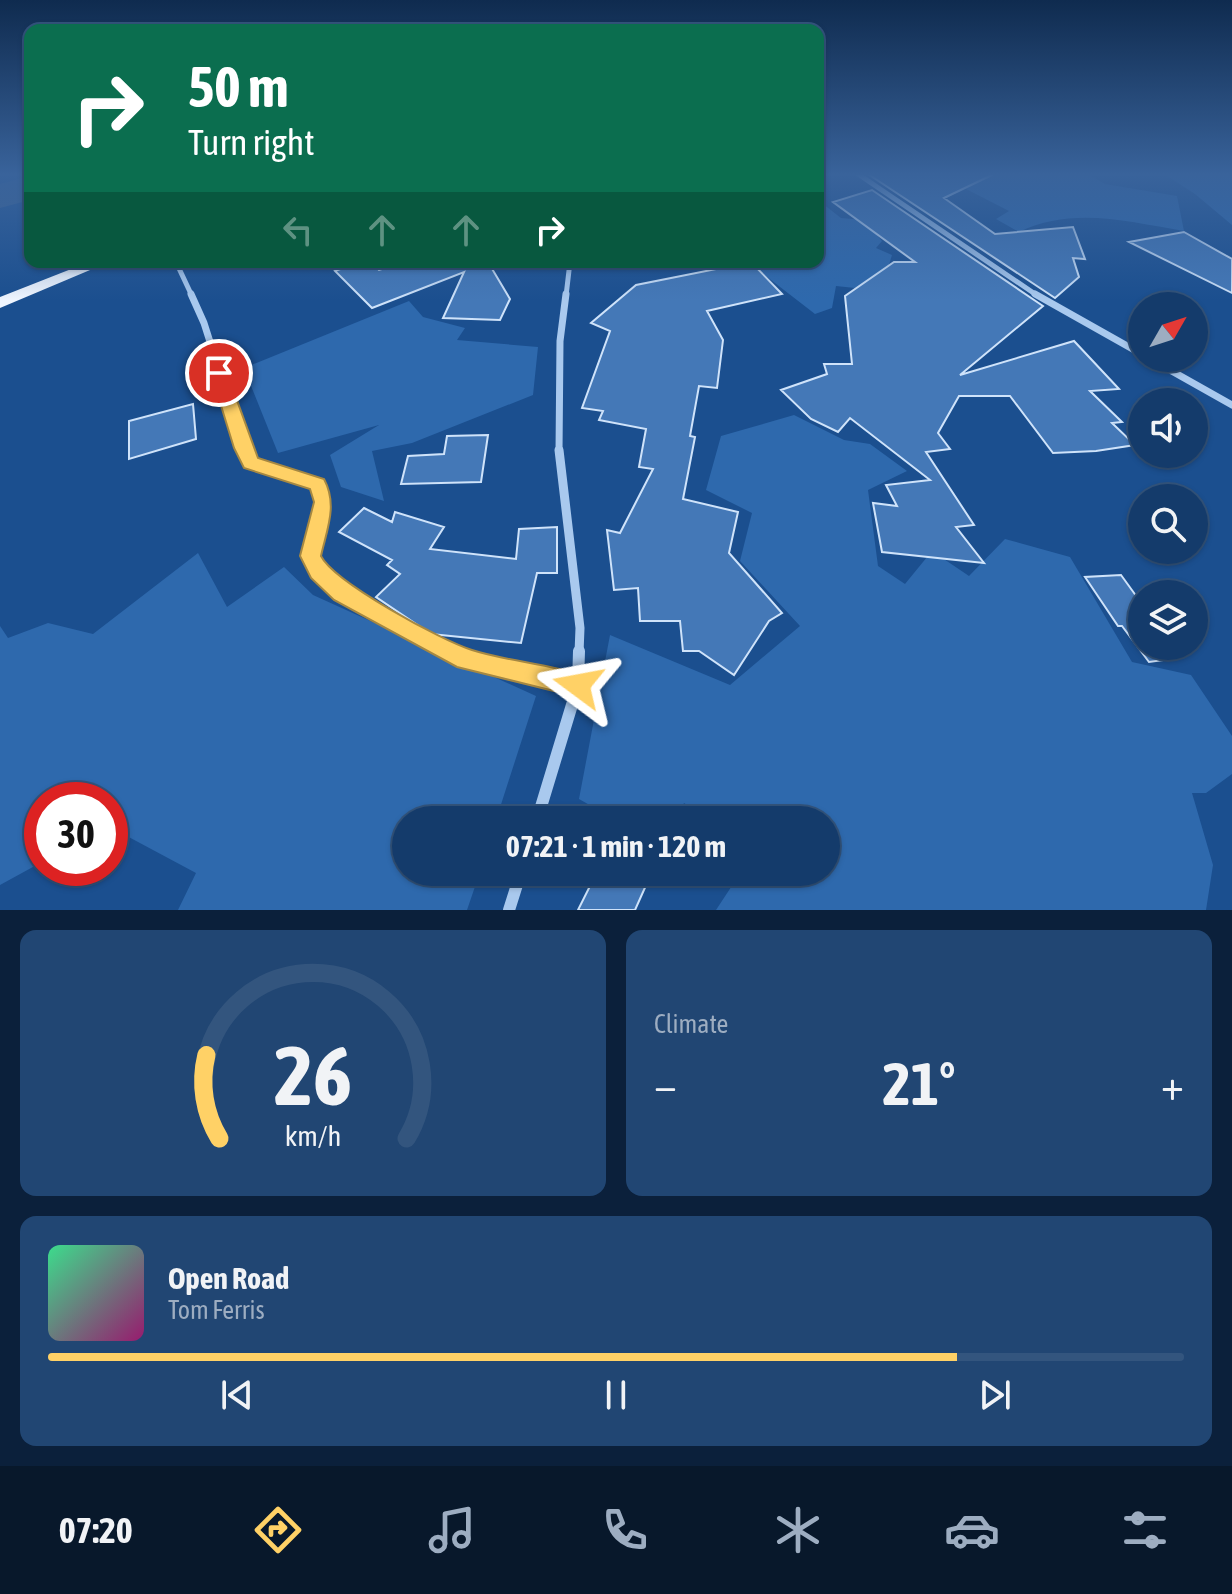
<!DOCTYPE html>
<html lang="en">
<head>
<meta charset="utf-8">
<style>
	body { margin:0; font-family:"Asap Condensed",sans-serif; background:#214673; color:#f1f3f6; height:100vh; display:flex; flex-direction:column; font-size:30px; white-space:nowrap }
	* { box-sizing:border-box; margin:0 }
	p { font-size:26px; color:#9dadc1 }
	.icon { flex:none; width:44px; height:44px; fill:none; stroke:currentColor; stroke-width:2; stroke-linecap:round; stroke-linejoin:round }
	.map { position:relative; height:910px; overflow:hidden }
	.panel { display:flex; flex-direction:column; gap:20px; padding:20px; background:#0b203b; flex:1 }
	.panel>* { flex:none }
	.banner { position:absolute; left:24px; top:24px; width:800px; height:244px; border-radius:16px; box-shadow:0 2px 6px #0004,0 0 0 2px #33557e; background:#0b6e4f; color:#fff; overflow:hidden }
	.needle { width:52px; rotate:51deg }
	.controls { position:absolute; left:1128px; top:292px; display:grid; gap:16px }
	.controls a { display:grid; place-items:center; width:80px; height:80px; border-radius:50%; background:#143b6b; box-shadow:0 2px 6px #0004,0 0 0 2px #33557e; font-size:40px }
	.speed { position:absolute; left:24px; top:782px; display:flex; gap:16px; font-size:40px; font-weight:700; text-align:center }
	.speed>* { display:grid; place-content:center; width:104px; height:104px; border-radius:50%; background:#143b6b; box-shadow:0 2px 6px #0004,0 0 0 2px #33557e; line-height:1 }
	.speed .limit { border:12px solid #d22; background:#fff; color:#111 }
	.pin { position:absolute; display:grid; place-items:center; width:68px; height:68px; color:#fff; margin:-34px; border:4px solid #fff; border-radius:50%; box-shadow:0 2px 8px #0007 }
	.me { position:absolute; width:88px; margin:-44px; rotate:283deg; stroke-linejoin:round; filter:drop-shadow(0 0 6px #0008) }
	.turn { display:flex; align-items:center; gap:28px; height:168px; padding:0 32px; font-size:36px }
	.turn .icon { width:104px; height:104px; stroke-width:2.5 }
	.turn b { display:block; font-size:56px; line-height:68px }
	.lanes { display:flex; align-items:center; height:76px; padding:0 32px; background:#0003; justify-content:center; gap:40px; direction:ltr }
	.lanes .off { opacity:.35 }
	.big { font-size:60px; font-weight:700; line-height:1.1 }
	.panel .card { flex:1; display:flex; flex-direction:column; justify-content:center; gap:12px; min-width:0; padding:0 28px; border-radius:16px; background:#214673 }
	.panel .dial { align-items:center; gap:0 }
	.dial svg { height:208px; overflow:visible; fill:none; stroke:#33557e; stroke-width:7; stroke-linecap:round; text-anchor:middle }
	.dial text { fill:#f1f3f6; stroke:none }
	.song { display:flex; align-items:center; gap:24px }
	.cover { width:96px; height:96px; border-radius:12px; background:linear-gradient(135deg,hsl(150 70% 55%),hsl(320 70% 35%)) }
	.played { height:8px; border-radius:4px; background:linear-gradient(90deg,#ffd166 80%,#33557e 80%) }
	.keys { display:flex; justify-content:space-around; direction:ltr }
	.heat { display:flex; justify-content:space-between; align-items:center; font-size:44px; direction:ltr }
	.panel .tiles { flex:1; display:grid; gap:20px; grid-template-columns:1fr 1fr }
	.card:last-child { grid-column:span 2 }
	.trip { position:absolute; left:392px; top:806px; width:448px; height:80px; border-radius:40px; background:#143b6b; box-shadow:0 2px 6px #0004,0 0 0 2px #33557e; font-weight:700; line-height:80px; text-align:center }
	.menu { display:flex; height:128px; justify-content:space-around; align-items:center; background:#08182b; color:#9dadc1 }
	.menu .icon { width:56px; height:56px }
	.menu .active { color:#ffd166 }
	.menu b { font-size:36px; color:#f1f3f6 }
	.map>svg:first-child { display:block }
	.green { fill:#2e69ad }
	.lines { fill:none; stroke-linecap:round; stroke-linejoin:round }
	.river { fill:#3c6290; fill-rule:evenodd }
	.building { fill:#4478b7; stroke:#cfe3fa; stroke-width:2 }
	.street-far3 { stroke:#a9c9ee; stroke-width:5 }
	.street-far2 { stroke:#a9c9ee; stroke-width:7 }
	.street-far1 { stroke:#a9c9ee; stroke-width:9 }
	.street { stroke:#a9c9ee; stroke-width:12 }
	.primary { fill:#f0f6ff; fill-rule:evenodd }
	.route { fill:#ffd166; stroke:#a68842; stroke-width:2 }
</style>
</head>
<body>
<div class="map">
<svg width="1232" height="910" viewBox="0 0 1232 910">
	<rect width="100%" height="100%" fill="#1b4f8f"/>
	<path class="green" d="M988 174H1088L1105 184 1177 196 1184 231C1128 222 1073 206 1019 232L996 219 1009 211 966 189Z
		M1164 174H1232V225L1195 194Z
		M818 200 841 218 864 220 882 241 876 248 892 255 887 271 855 288 836 286 832 308 815 314 753 266 769 262H818Z
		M409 301 423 317 465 328 457 340 538 347 533 395 412 443 372 451 384 501 341 487 330 455 379 425 278 453 245 371 234 372Z
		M794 415 844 440 870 444 907 471 868 490 878 566 905 584 932 551 969 576 1005 539 1070 557 1132 662 1191 675 1232 736V774L1206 793H1192L1213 865 1206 910H716L741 872H826V820H710L684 803 675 820H616L579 799 610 635 730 685 800 626 740 561 752 513 706 490 721 436Z
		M198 553 227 607 284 567 313 595 536 696 496 820H406V872H480L467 910H178L196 873 110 827V800H42V862L0 885V626L8 638 48 623 93 634Z"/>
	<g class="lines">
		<path class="river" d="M30 176V200L0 208V184Z"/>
	</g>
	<path class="building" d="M868 174H994L944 198 995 234 1073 227 1085 259 1073 258 1079 277 1055 298Z
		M872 190 1043 306 960 375 1074 341 1119 389 1090 391 1122 422 1112 423 1135 445 1096 451 1053 453 1010 396H959L938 433 950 449 926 452 974 525 956 527 984 563 882 552 873 503 897 506 886 485 930 480 850 418 838 432 811 419 781 390 827 374 824 364H852L845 296 894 262H915L833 202Z
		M1184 232 1232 259V293L1129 242Z
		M359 262H370L379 270 406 262H488L510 299 500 320 443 318 464 272 372 308 335 271Z
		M751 262 782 294 707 311 723 340 717 388 699 386 690 436 695 437 683 499 738 512 729 553 782 613 769 621 734 675 699 651H683L680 621H640L638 588 614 590 607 530 620 533 653 469 639 467 646 429 599 420 603 411 582 408 610 331 591 323 636 285Z
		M193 404 196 439 129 459V421Z
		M488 435 481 482 401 484 408 456 444 454 447 436Z
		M364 508 392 522 395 512 444 527 430 549 516 559 519 529 557 527V573H537L521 643 431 634 376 597 400 574 387 565 392 560 339 532Z
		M1121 575 1142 604V646H1171L1179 658 1149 662 1122 626H1118L1085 577Z
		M597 872H652L635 910H578Z"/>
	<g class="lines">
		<path class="street-far3" d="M858 174 1038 296
			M176 262 192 296
			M566 296 570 262"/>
		<path class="street-far2" d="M191 294 204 323 245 452
			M1035 294 1232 405
			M559 452 560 341 566 294"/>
		<path class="street-far1" d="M244 450 251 463 318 484 324 502 310 556C333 601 408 629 452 653
			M559 450 580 628 579 653"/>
		<path class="street" d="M449 651 465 660 578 685
			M537 820 578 685 579 651
			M509 910 521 872"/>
		<path class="primary" d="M89 262H109L0 308V297Z"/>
	</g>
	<linearGradient id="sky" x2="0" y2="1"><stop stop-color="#0f2b4f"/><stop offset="0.58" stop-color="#39639b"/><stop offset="1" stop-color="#39639b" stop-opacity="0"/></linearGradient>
	<rect width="1232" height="301" fill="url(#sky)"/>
	<path class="route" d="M219 368 227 373 258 458 324 479C338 505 327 529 321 556 334 582 442 641 472 650 509 662 550 663 587 677L590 685 587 694 578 697 457 667 334 600 311 578 300 556 314 502 310 489 244 468 234 448 211 373Z"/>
</svg>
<div class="controls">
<a><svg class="needle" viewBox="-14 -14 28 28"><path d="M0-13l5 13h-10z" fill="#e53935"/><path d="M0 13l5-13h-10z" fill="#9dadc1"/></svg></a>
<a><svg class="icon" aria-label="sound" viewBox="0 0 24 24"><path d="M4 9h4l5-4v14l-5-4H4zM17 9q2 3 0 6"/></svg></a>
<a><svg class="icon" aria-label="search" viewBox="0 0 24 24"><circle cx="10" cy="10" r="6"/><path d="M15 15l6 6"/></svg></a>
<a><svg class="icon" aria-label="layers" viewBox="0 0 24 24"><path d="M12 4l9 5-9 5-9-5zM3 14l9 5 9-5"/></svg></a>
</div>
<div class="speed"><div class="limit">30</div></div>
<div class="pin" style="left:219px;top:373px;background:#d93025"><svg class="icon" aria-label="arrive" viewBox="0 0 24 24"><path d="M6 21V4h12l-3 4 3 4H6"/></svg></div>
<svg class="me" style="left:578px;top:685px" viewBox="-20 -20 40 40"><path d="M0-17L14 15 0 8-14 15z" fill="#ffd166" stroke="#fff" stroke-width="4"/></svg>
<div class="trip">07:21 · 1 min · 120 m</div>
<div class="banner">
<div class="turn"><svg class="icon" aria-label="right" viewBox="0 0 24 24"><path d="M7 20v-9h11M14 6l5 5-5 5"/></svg><div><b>50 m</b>Turn right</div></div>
<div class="lanes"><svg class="icon off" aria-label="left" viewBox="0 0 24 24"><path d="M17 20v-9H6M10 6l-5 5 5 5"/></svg><svg class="icon off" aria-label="ahead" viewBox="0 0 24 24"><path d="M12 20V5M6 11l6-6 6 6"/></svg><svg class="icon off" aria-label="ahead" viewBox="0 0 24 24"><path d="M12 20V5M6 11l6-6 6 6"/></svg><svg class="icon" aria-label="right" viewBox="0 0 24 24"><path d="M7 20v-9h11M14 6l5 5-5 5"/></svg></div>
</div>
</div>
<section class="panel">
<div class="tiles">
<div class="card dial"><svg viewBox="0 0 100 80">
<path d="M14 69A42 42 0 1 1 86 69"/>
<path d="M14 69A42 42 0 0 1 9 37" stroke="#ffd166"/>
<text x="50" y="56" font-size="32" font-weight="700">26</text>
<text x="50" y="72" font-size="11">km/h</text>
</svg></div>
<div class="card"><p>Climate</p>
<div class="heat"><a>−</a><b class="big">21°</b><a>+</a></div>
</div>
<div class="card">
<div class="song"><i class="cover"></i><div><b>Open Road</b><p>Tom Ferris</p></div></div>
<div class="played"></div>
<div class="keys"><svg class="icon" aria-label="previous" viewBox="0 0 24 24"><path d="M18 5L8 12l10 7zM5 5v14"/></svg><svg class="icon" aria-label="pause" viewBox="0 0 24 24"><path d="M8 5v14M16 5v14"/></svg><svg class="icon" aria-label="next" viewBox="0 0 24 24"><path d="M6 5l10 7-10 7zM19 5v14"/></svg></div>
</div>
</div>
</section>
<nav class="menu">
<b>07:20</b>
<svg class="icon active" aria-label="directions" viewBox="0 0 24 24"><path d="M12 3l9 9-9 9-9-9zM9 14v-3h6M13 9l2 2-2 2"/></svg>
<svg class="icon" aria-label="music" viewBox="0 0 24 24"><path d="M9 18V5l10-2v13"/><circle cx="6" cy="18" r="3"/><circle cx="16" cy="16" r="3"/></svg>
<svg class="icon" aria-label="phone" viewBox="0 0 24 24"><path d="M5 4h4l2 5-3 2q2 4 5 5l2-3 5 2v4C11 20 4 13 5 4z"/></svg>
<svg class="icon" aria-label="climate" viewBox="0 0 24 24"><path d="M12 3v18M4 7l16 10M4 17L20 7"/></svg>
<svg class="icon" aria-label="car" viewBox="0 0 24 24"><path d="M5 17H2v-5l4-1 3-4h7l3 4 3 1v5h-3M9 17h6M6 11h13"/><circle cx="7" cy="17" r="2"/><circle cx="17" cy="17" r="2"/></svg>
<svg class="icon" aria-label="filters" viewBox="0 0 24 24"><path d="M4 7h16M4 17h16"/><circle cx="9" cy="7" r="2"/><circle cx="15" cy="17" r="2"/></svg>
</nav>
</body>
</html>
